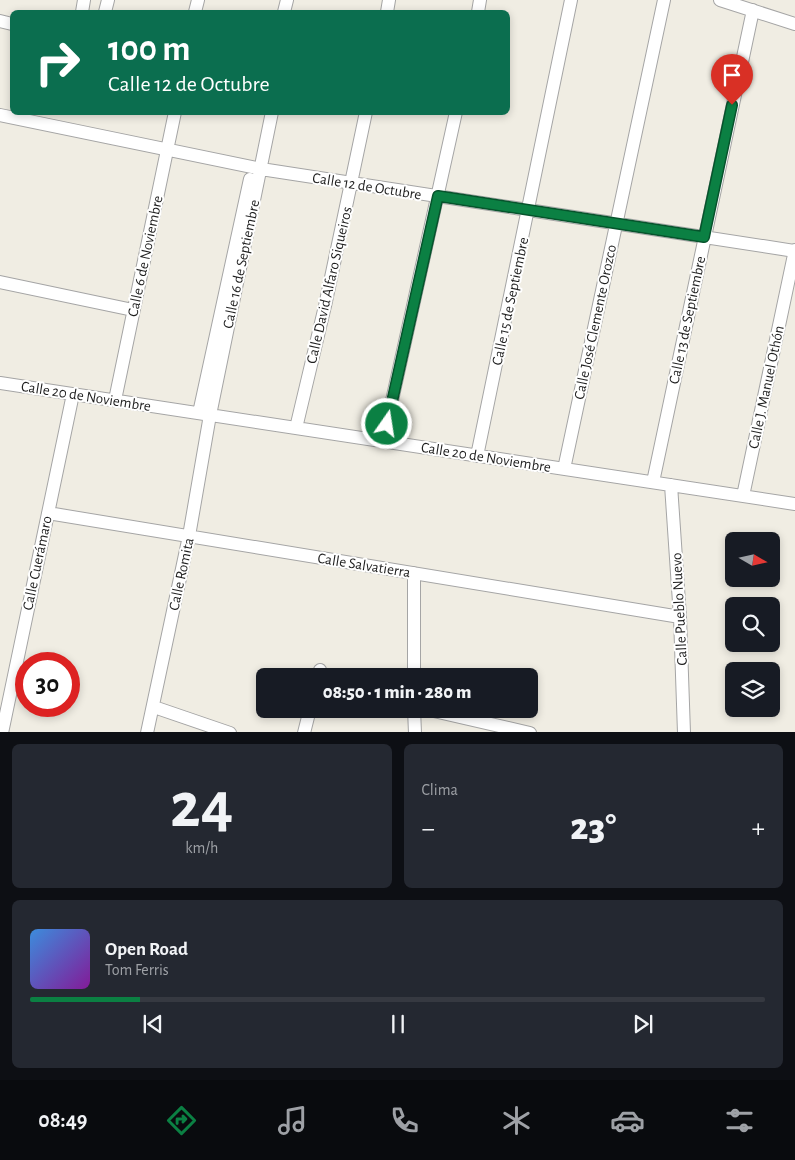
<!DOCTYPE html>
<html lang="es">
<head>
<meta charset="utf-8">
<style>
	body { margin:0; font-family:"Alegreya Sans",sans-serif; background:#242831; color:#f1f3f6; height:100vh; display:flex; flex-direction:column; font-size:19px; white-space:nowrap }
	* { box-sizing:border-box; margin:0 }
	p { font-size:16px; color:#9ea1a6 }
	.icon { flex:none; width:28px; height:28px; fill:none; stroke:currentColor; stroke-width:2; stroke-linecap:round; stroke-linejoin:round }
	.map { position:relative; height:732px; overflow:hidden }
	.sheet { display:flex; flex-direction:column; gap:12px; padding:12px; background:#0d0f14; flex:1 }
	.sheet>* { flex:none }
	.guide { position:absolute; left:10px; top:10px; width:500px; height:105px; border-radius:8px; box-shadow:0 2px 8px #0003; background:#0b6e4f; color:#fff; overflow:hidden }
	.needle { width:32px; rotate:99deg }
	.tools { position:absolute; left:725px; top:532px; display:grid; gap:10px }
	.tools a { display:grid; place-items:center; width:55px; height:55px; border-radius:8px; background:#171b24; box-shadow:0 2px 8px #0003; font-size:25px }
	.speed { position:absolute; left:15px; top:652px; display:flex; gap:10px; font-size:25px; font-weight:700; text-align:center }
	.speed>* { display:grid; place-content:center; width:65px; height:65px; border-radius:50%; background:#171b24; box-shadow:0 2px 8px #0003; line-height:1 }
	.speed .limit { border:8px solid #d22; background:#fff; color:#111 }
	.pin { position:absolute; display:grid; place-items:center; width:42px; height:42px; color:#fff; margin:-51px -21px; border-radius:50% 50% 50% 0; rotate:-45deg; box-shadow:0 0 5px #0007 }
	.pin .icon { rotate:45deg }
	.me { position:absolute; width:55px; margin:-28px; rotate:13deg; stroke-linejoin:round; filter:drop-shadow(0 0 4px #0008) }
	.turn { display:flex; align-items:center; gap:18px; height:105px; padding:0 15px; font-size:22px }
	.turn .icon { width:65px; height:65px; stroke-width:2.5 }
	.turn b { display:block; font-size:35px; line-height:42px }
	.big { font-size:38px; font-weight:800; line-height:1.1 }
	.sheet .tile { flex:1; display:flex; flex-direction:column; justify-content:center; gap:8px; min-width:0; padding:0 18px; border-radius:8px; background:#242831 }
	.sheet .dial { align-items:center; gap:0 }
	.dial b { font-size:65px; line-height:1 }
	.song { display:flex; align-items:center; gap:15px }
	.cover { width:60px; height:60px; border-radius:8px; background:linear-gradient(135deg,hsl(210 70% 55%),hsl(290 70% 35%)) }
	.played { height:5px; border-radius:2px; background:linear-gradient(90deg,#0b8043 15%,#363941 15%) }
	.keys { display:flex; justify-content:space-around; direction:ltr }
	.heat { display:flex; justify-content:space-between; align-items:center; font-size:28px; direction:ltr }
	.sheet .tiles { flex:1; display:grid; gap:12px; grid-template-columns:1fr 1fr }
	.tile:last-child { grid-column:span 2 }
	.trip { position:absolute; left:256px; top:668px; width:282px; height:50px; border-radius:8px; background:#171b24; box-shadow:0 2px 8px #0003; font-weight:800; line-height:50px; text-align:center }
	.menu { display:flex; height:80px; justify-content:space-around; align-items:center; background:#090b0e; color:#9ea1a6 }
	.menu .icon { width:35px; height:35px }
	.menu .on { color:#0b8043 }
	.menu b { font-size:22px; color:#f1f3f6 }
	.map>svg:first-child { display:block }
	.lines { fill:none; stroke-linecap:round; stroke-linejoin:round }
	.street-casing { stroke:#a5a5a5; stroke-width:14 }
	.street { stroke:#fff; stroke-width:12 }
	.route-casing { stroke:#07532c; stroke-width:12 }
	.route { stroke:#0b8043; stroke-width:9 }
	.labels { text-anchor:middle; stroke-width:4; stroke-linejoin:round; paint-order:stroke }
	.street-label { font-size:15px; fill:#1e1e1e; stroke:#fff }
</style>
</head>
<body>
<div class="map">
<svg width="795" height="733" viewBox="0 0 795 733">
	<rect width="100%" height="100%" fill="#f0ede3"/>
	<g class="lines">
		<defs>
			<path id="street" d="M720 0 795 24
				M82 12 84 0
				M105 12 108 0
				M195 12 198 0
				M284 12 287 0
				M387 12 389 0
				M478 12 480 0
				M0 21 12 24
				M0 115 261 169 795 251
				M0 282 133 310
				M0 383 795 504
				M115 400 175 112
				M199 413 250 179
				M296 428 325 306 366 112
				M383 441 456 112
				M477 456 571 0
				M564 469 664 0
				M653 482 753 10
				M671 485 680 617 684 733
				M743 496 795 250
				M48 513 680 617
				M318 676 320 670
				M414 676V573
				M154 707 230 733
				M414 709 415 733
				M425 709 530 733
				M2 733 73 394
				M147 733 189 536 210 415 272 112
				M304 733 310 709"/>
		</defs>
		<use href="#street" class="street-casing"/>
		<use href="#street" class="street"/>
	</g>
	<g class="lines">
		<defs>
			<path id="route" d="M387 424 438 196 704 237 732 105"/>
		</defs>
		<use href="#route" class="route-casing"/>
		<use href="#route" class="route"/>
	</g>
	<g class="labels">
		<g class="street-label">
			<text transform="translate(367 186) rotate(9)" y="5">Calle 12 de Octubre</text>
			<text transform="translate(145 256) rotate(-78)" y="5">Calle 6 de Noviembre</text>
			<text transform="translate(241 264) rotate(-78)" y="5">Calle 16 de Septiembre</text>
			<text transform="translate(329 285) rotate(-77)" y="5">Calle David Alfaro Siqueiros</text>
			<text transform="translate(510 301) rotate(-78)" y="5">Calle 15 de Septiembre</text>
			<text transform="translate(687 320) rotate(-78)" y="5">Calle 13 de Septiembre</text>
			<text transform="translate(595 322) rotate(-78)" y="5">Calle José Clemente Orozco</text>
			<text transform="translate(766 387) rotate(-78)" y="5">Calle J. Manuel Othón</text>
			<text transform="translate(86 396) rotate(9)" y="5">Calle 20 de Noviembre</text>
			<text transform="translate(486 457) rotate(9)" y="5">Calle 20 de Noviembre</text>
			<text transform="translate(37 563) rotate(-78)" y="5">Calle Cuerámaro</text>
			<text transform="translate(364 565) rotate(9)" y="5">Calle Salvatierra</text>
			<text transform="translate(181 574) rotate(-78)" y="5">Calle Romita</text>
			<text transform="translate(679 609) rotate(-93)" y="5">Calle Pueblo Nuevo</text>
		</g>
	</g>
</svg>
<div class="tools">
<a><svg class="needle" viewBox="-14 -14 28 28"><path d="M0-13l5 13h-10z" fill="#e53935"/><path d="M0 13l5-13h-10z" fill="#9ea1a6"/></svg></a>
<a><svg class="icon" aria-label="search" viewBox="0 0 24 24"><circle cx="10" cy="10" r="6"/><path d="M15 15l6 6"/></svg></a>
<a><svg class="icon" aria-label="layers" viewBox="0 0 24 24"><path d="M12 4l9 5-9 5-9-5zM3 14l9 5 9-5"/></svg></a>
</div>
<div class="speed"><div class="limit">30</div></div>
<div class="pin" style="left:732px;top:105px;background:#d93025"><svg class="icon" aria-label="arrive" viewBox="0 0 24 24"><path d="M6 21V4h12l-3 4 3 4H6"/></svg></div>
<svg class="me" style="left:387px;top:424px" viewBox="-20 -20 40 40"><circle r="17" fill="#0b8043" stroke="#fff" stroke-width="3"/><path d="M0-11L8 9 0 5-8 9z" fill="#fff"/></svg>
<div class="trip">08:50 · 1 min · 280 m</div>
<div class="guide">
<div class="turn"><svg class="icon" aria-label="right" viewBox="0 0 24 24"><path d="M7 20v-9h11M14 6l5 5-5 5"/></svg><div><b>100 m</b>Calle 12 de Octubre</div></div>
</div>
</div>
<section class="sheet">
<div class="tiles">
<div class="tile dial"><b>24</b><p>km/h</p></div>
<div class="tile"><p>Clima</p>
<div class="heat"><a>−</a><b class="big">23°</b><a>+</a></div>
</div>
<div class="tile">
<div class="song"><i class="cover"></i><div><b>Open Road</b><p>Tom Ferris</p></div></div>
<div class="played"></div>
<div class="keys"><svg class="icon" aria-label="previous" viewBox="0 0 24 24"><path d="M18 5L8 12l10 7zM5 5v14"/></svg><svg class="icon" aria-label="pause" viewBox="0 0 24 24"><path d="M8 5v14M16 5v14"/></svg><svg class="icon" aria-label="next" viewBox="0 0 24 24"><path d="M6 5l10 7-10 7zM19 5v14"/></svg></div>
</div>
</div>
</section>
<nav class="menu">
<b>08:49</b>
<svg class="icon on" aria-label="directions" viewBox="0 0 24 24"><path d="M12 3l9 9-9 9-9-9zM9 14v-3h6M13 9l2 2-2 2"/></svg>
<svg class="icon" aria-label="music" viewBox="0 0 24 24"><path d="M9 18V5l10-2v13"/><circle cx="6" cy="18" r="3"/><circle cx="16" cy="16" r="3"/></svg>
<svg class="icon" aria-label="phone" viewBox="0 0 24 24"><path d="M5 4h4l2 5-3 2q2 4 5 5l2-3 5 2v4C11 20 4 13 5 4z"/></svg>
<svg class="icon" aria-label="climate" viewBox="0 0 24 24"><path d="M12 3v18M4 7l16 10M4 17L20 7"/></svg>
<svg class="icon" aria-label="car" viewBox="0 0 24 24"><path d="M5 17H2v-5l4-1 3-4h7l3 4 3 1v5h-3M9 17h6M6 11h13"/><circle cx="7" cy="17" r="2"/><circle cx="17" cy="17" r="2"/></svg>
<svg class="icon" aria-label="filters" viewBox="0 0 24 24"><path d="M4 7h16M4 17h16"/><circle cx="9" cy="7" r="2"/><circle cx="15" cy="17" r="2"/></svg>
</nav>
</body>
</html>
